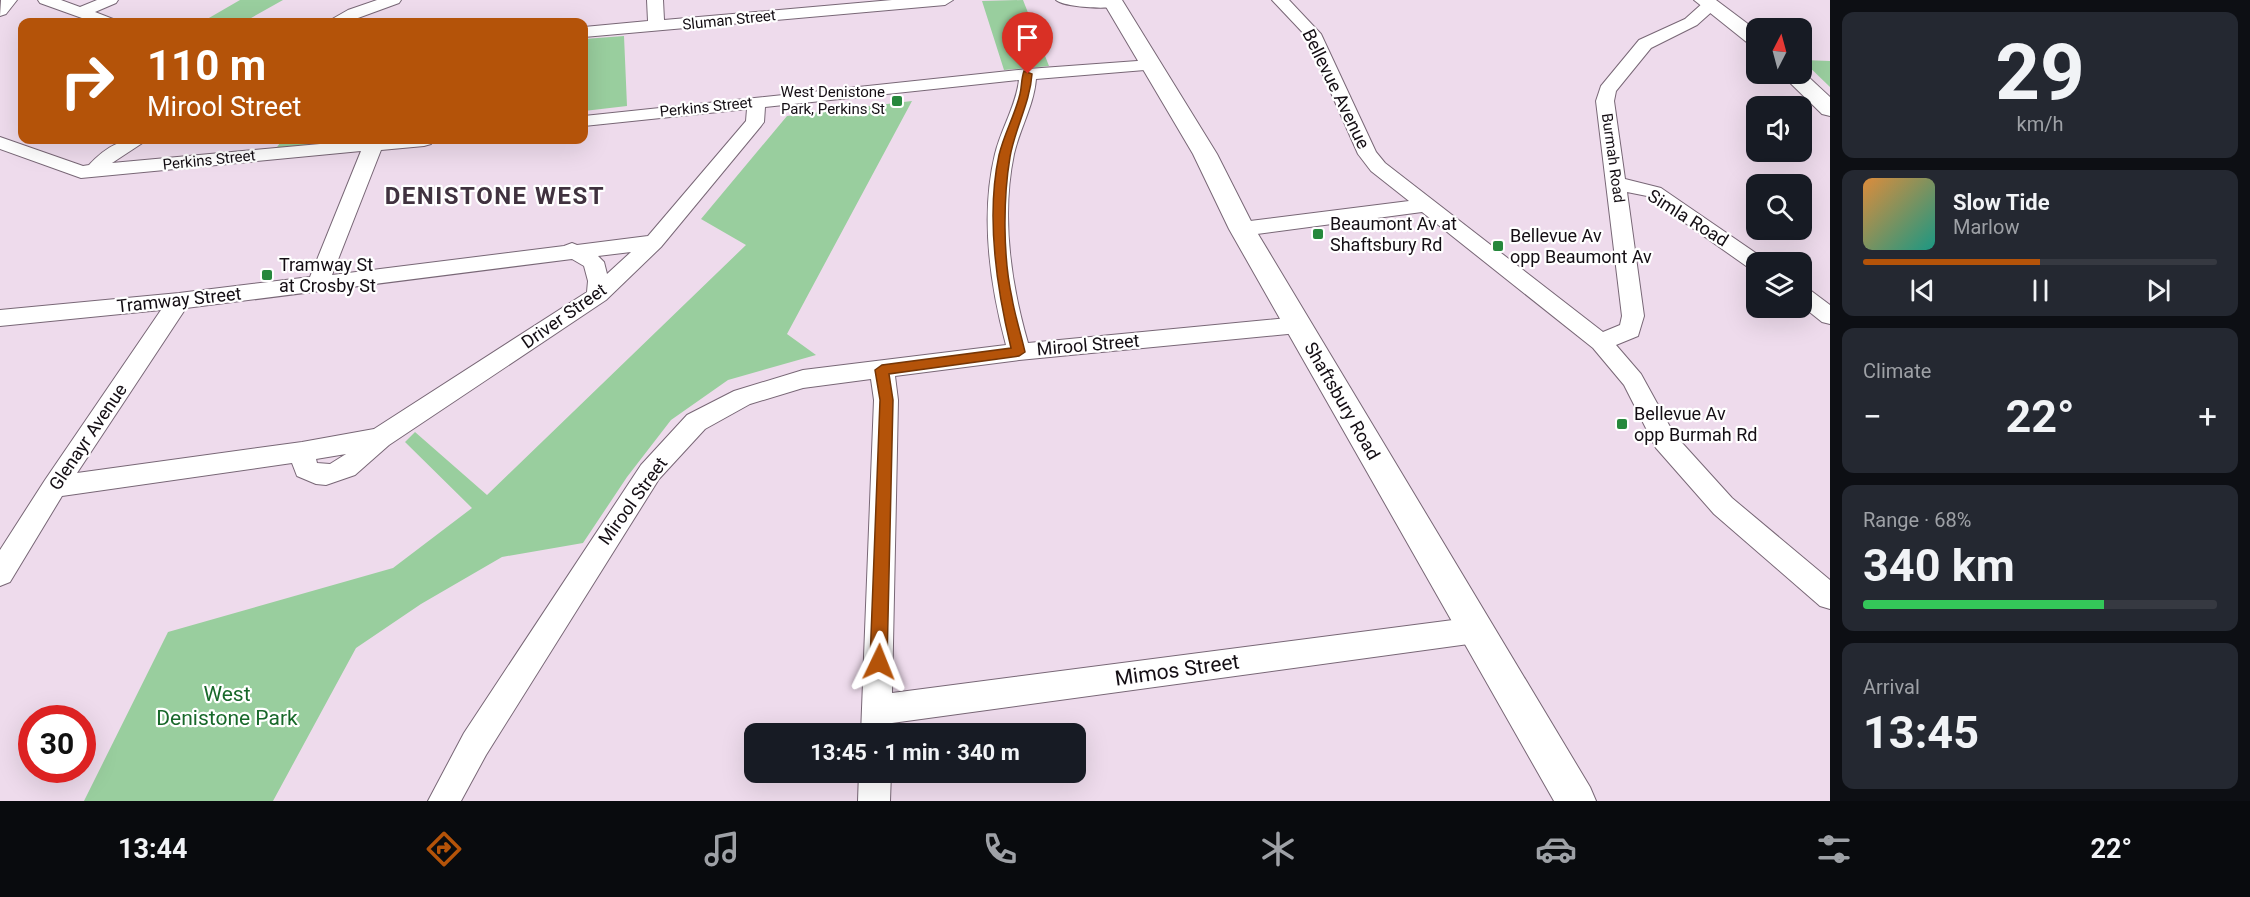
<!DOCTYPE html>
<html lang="en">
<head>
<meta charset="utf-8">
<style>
	body { margin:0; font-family:Roboto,sans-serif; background:#242831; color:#f1f3f6; height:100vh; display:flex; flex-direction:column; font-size:22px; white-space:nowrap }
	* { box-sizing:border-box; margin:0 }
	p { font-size:20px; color:#9ea1a6 }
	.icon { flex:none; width:33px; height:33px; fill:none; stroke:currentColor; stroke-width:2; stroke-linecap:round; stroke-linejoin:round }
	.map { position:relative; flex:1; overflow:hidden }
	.side { display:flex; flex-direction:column; gap:12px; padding:12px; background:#0d0f14; width:420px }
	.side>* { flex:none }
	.top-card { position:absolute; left:18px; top:18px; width:570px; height:126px; border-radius:12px; box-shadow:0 6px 24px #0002; background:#b45309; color:#fff; overflow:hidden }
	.needle { width:39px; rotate:6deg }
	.controls { position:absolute; left:1746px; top:18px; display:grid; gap:12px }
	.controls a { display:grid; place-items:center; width:66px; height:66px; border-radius:12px; background:#171b24; box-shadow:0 6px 24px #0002; font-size:30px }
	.speed { position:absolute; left:18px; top:705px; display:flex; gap:12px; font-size:30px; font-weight:700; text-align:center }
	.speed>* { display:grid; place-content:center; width:78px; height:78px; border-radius:50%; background:#171b24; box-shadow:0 6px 24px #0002; line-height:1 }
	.speed .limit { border:9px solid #d22; background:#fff; color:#111 }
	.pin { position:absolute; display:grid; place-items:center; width:51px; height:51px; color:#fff; margin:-62px -26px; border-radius:50% 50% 50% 0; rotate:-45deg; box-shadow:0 0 6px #0007 }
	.pin .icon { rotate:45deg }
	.me { position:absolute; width:66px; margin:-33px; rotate:2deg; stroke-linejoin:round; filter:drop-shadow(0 0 4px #0008) }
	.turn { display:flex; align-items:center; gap:21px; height:126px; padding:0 30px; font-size:27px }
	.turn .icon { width:78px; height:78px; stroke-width:2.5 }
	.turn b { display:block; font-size:42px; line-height:51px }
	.big { font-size:45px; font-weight:700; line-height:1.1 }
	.side .card { flex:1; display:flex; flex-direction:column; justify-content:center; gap:9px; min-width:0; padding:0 21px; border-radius:12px; background:#242831 }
	.side .dial { align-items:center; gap:0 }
	.dial b { font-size:78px; line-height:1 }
	.song { display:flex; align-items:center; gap:18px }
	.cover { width:72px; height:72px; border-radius:9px; background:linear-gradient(135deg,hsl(30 70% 55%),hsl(170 70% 35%)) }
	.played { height:6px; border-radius:3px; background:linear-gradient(90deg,#b45309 50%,#363941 50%) }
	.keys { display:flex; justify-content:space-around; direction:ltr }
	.heat { display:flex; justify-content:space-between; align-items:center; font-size:33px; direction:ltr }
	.charge { height:9px; border-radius:4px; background:linear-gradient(90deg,#34c759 68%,#363941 0) }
	.trip { position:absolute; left:744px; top:723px; width:342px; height:60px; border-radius:12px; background:#171b24; box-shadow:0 6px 24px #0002; font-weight:700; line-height:60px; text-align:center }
	.dock { display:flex; height:96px; justify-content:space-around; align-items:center; background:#090b0e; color:#9ea1a6 }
	.dock .icon { width:42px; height:42px }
	.dock .on { color:#b45309 }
	.dock b { font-size:27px; color:#f1f3f6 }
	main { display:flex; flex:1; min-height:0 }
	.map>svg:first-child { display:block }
	.green { fill:#99ce9e }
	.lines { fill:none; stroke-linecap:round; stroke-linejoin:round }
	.minor-casing { stroke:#786776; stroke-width:2 }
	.tertiary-casing { stroke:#786776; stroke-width:2 }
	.minor { fill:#fff; fill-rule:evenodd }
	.tertiary { fill:#fff; fill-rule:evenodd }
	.route { fill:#b45309; stroke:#753606; stroke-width:1.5 }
	.poi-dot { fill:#26883c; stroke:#fff; stroke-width:2 }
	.labels { text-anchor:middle; stroke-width:4.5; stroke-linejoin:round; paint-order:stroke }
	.far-street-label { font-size:15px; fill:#140e14; stroke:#fff }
	.far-poi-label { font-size:15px; fill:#140e14; stroke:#fff; text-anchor:end }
	.street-label { font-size:18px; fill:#140e14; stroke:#fff }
	.poi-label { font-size:18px; fill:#140e14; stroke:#fff; text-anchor:start }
	.near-street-label { font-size:21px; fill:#140e14; stroke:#fff }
	.near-park-label { font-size:21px; fill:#18682a; stroke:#fff }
	.district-label { font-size:24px; font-weight:bold; letter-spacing:1.5px; fill:#40323f; stroke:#fff }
</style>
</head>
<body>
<main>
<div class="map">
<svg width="1830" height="801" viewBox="0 0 1830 801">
	<rect width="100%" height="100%" fill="#eedbec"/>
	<path class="green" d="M240 0H283L244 22H202Z
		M1023 0 1049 66 1004 70 982 1Z
		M624 36 627 106 584 111V39Z
		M1802 60 1830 61V87Z
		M912 101 787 334 816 355 728 380 671 420 627 477 583 543 502 557 421 604 356 648 273 801H84L168 632 393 568 472 508 405 442 415 432 487 495 746 245 701 219 787 116Z
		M282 140H339L333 143 275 150Z"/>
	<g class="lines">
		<defs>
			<path id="minor" d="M17 0 6 14 0 16 1 0Z
				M38 0H61L80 7 97 0H118L116 3 95 12 113 19 115 22H93L40 3Z
				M377 0H401L399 3 347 22H327L348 10Z
				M647 0H663L664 20 892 0H953L945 5 584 37V27L648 21Z
				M1056 0H1117L1122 4C1115 11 1063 7 1056 0Z
				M1272 0H1289L1321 34 1376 152 1385 163 1603 332 1620 325 1622 316 1596 101 1601 86 1639 40 1685 19 1704 2H1716L1718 5 1716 8 1697 25 1651 48 1616 91 1614 101 1625 179 1661 188 1763 258 1766 262H1756V270L1749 268 1647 196 1627 192 1644 316 1638 336 1616 345 1641 374 1674 434 1732 498 1830 580V609L1820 606 1714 514 1656 448 1624 385 1593 348 1422 212 1242 236 1235 234 1232 229 1235 224 1242 222 1409 201 1371 171 1358 154 1306 36Z
				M1151 60 1157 61 1160 65 1157 69 1036 79C1034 105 1020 128 1014 154 1001 216 1011 284 1028 343L1298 317 1306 319 1309 325 1306 331 1298 333 1019 360 895 376 898 400 892 693 1476 617 1486 621 1490 630 1486 639 1476 643 892 723 891 734H861L874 400 871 379 803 388 750 404 705 429 659 479 486 755 461 801H428L464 733 641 465 687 415 734 391 803 370 1006 345C990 285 980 216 995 154 1001 129 1016 106 1019 80L765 107 764 122 761 126 661 247 606 300 389 445 355 475 326 485 316 484 297 476 292 463 62 496 10 582 0 586V550L45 480 161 310 0 326V310L179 293 310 277 361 151 81 178 0 149V137L83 166 89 165C106 147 122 137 147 140L112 163 364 140H433L431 144 424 146 381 150 332 275 564 246 572 243 577 245 648 236 746 121 747 109 584 126V116L1028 69ZM631 252 607 274 604 262 598 256ZM572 259 584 266 588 281 587 292 374 429 302 442 77 473 186 308ZM346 454 330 464 317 463 316 459Z
				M1802 288 1810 290 1830 305V324L1822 322 1802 306Z
				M859 772H891L890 801H858Z"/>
			<path id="tertiary" d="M1102 0H1122L1217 154 1255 229 1590 787 1596 801H1554L1229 229 1193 154Z
				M1694 0H1716L1756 30V46L1749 44Z
				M1802 71 1830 97V116L1822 114 1781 74H1802Z"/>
		</defs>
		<use href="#minor" class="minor-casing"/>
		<use href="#tertiary" class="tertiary-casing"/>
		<use href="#minor" class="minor"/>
		<use href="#tertiary" class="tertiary"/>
	</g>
	<path class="route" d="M1024 71 1032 74C1030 103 1015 128 1010 157 1003 199 1003 257 1012 298 1015 316 1021 334 1025 352L1019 356 889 374 893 400 887 662 884 668 879 670 873 668 870 662 880 400 875 370 882 365 1011 348C997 290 986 215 999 155 1004 134 1015 115 1020 94 1022 86 1021 79 1024 71Z"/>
	<g class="poi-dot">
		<rect x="891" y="95" width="12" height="12" rx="3"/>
		<rect x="1312" y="228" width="12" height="12" rx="3"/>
		<rect x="1492" y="240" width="12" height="12" rx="3"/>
		<rect x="261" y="269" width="12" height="12" rx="3"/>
		<rect x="1616" y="418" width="12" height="12" rx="3"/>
	</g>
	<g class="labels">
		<g class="far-street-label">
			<text transform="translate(729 20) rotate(-6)" y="5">Sluman Street</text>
			<text transform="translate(706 107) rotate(-6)" y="5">Perkins Street</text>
			<text transform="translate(1613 158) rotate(82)" y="5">Burmah Road</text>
			<text transform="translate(209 160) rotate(-6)" y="5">Perkins Street</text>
		</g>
		<g class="far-poi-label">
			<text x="885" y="97">West Denistone<tspan x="885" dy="17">Park, Perkins St</tspan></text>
		</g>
		<g class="street-label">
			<text transform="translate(1336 89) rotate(64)" y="6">Bellevue Avenue</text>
			<text transform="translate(1688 218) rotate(32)" y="6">Simla Road</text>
			<text transform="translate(179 300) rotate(-6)" y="6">Tramway Street</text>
			<text transform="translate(564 316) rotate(-35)" y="6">Driver Street</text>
			<text transform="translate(1088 345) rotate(-5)" y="6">Mirool Street</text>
			<text transform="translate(1342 401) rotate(60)" y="6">Shaftsbury Road</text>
			<text transform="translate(88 437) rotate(-56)" y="6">Glenayr Avenue</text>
			<text transform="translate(633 501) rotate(-54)" y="6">Mirool Street</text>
		</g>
		<g class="poi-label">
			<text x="1330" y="230">Beaumont Av at<tspan x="1330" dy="21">Shaftsbury Rd</tspan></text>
			<text x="1510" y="242">Bellevue Av<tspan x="1510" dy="21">opp Beaumont Av</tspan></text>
			<text x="279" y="271">Tramway St<tspan x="279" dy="21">at Crosby St</tspan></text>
			<text x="1634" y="420">Bellevue Av<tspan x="1634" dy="21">opp Burmah Rd</tspan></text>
		</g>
		<g class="near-street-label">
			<text transform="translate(1177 670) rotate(-8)" y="7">Mimos Street</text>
		</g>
		<g class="near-park-label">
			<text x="227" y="701">West<tspan x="227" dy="24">Denistone Park</tspan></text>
		</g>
		<g class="district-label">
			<text x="495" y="204">DENISTONE WEST</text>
		</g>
	</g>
</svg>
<div class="controls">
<a><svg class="needle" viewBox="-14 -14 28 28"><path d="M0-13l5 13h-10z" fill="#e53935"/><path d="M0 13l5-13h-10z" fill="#9ea1a6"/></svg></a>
<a><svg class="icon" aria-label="sound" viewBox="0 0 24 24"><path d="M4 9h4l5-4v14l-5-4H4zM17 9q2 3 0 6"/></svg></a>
<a><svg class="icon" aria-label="search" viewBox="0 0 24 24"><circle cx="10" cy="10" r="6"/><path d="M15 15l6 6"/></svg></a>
<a><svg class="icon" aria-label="layers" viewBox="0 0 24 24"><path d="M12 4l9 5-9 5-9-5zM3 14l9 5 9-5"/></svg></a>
</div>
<div class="speed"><div class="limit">30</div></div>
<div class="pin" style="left:1028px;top:74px;background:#d93025"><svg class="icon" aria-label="arrive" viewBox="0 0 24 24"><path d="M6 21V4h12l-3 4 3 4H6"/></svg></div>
<svg class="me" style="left:879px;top:662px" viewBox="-20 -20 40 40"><path d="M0-17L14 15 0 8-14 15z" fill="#b45309" stroke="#fff" stroke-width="4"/></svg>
<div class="trip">13:45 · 1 min · 340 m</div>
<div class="top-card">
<div class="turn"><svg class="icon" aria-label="right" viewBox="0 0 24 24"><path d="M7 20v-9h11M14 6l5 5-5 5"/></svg><div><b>110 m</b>Mirool Street</div></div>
</div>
</div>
<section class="side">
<div class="card dial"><b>29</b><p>km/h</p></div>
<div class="card">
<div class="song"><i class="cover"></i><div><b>Slow Tide</b><p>Marlow</p></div></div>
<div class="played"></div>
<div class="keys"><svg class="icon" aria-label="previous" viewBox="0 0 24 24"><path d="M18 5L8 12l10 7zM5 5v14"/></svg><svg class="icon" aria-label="pause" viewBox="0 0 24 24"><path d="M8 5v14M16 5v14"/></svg><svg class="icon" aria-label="next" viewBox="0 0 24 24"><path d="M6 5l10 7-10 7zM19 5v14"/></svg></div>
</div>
<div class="card"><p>Climate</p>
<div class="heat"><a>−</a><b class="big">22°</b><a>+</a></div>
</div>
<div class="card"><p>Range · 68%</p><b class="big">340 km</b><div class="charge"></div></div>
<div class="card"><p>Arrival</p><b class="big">13:45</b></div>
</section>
</main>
<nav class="dock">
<b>13:44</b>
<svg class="icon on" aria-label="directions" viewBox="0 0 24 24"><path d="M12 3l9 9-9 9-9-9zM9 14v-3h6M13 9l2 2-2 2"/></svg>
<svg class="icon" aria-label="music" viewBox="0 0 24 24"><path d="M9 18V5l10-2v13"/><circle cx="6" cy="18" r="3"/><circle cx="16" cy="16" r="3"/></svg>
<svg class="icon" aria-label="phone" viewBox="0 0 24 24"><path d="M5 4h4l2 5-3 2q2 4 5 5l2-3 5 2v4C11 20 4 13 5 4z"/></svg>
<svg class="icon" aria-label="climate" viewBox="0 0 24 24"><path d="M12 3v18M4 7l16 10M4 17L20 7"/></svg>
<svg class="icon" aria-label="car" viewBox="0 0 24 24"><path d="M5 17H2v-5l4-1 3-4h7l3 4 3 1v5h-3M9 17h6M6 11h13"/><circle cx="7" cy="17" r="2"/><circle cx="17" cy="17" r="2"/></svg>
<svg class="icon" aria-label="filters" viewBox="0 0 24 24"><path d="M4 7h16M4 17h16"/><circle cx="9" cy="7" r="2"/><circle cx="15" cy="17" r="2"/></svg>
<b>22°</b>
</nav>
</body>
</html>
